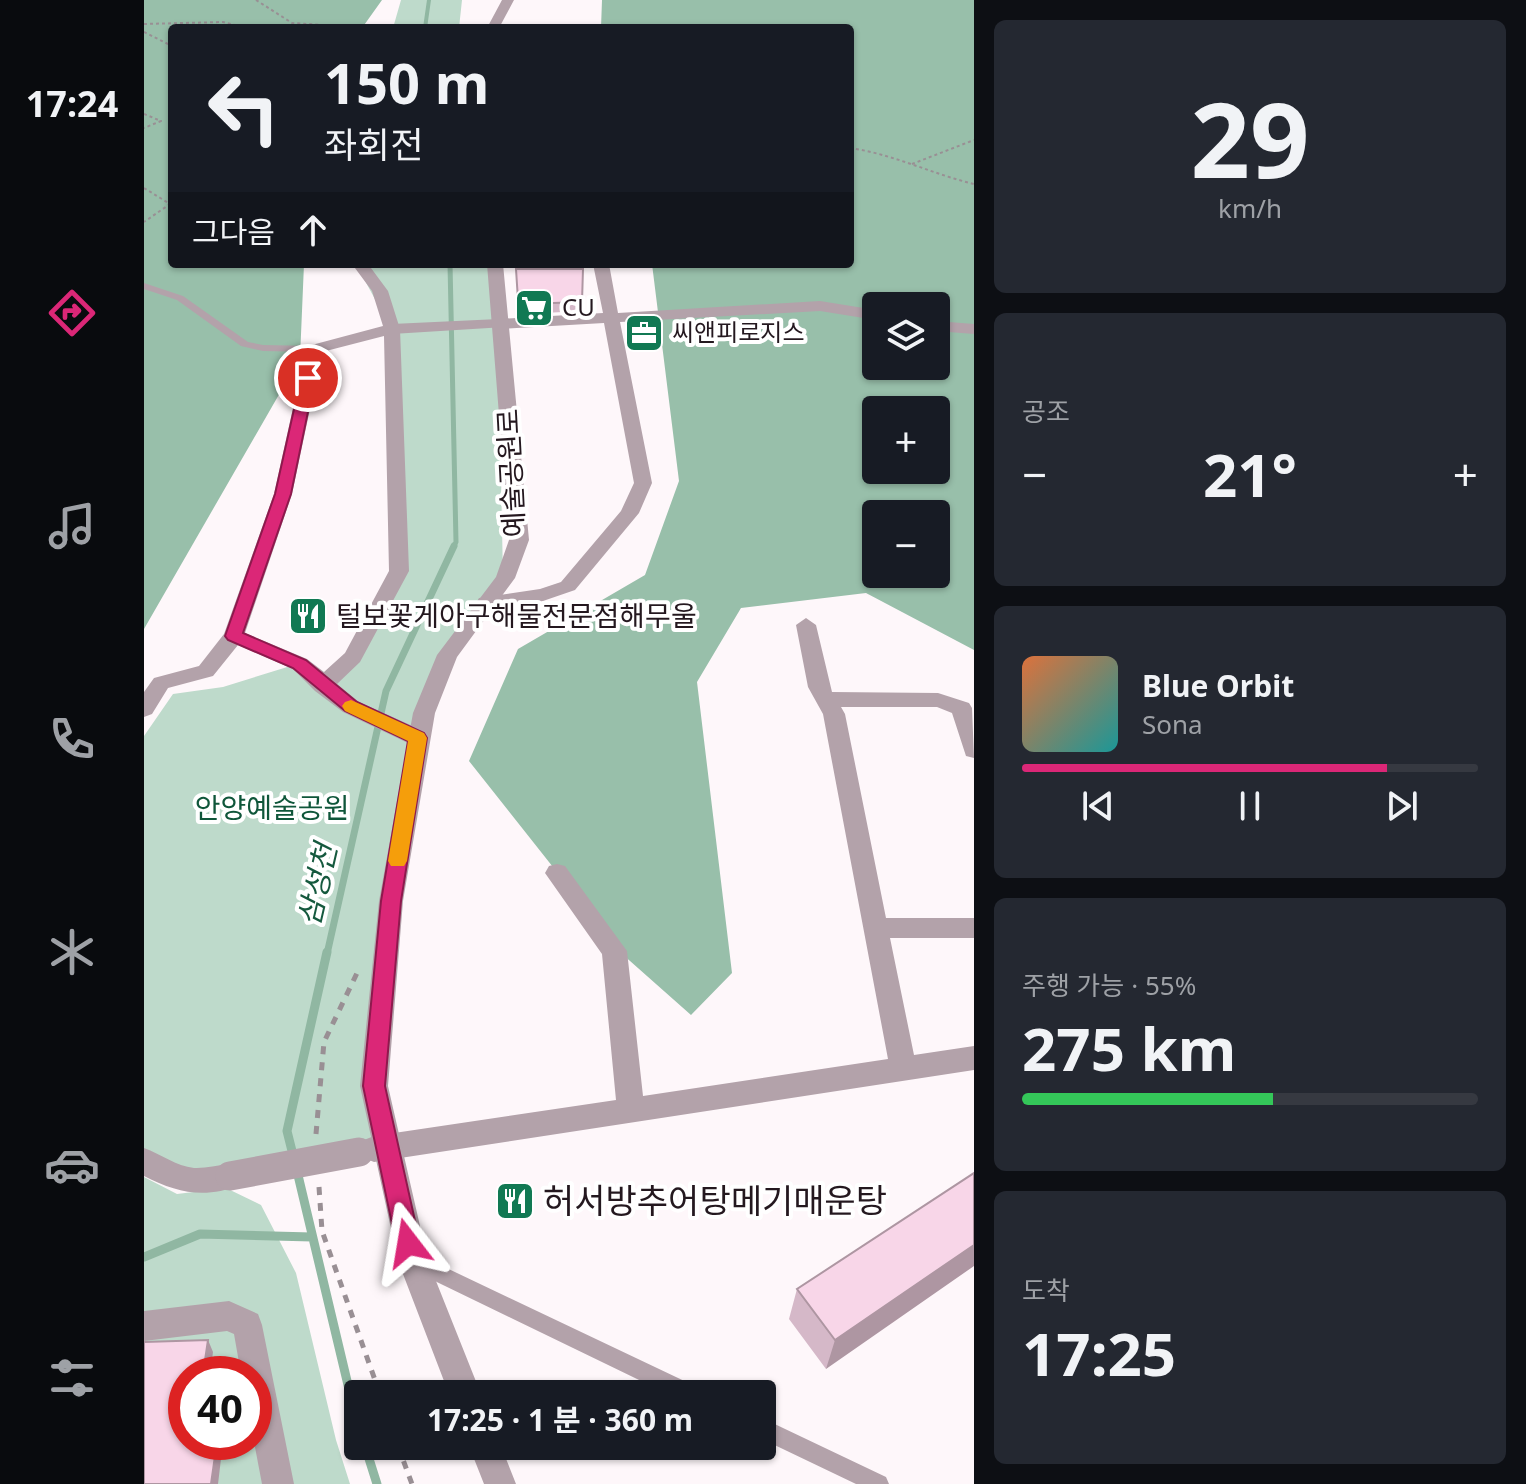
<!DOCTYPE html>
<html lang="ko">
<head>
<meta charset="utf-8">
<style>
	body { margin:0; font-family:"Noto Sans","Noto Sans KR",sans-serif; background:#242831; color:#f1f3f6; height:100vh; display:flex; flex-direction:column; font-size:30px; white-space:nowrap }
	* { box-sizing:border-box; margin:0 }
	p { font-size:26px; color:#9ea1a6 }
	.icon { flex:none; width:44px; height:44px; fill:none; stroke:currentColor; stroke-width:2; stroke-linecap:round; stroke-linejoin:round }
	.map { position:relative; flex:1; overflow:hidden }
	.drawer { display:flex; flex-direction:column; gap:20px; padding:20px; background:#0d0f14; width:552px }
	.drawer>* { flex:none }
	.top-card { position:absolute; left:24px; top:24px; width:686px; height:244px; border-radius:8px; box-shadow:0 2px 6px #0004; background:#171b24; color:#f1f3f6; overflow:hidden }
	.buttons { position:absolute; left:718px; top:292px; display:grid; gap:16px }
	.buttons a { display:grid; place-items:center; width:88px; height:88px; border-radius:8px; background:#171b24; box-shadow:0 2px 6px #0004; font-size:40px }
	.speed { position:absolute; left:24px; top:1356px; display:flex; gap:16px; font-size:40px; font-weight:700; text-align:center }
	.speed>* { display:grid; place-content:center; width:104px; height:104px; border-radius:50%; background:#171b24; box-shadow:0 2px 6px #0004; line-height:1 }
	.speed .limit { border:12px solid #d22; background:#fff; color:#111 }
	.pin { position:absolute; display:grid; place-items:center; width:68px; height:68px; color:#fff; margin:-34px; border:4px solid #fff; border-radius:50%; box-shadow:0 2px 8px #0007 }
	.me { position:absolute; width:88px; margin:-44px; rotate:346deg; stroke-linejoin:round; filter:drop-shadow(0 0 6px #0008) }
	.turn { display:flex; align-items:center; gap:28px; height:168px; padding:0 24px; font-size:36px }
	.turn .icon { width:104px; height:104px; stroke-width:2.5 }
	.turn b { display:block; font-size:56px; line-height:68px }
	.then { display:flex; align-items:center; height:76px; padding:0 24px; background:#0003; gap:16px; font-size:30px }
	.big { font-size:60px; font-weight:700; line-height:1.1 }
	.drawer .card { flex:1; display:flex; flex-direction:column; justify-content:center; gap:12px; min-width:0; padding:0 28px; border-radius:12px; background:#242831 }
	.drawer .dial { align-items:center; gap:0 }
	.dial b { font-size:104px; line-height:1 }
	.song { display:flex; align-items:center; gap:24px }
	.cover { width:96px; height:96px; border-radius:12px; background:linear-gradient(135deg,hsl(20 70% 55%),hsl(180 70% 35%)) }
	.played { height:8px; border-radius:4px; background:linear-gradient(90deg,#db2777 80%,#363941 80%) }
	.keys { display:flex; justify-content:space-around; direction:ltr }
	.heat { display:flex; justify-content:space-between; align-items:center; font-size:44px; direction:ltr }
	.charge { height:12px; border-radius:6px; background:linear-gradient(90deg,#34c759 55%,#363941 0) }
	.trip { position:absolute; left:200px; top:1380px; width:432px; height:80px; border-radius:8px; background:#171b24; box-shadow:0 2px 6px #0004; font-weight:700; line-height:80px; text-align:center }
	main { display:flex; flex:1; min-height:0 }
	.dock { display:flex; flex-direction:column; width:144px; justify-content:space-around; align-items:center; background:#090b0e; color:#9ea1a6 }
	.dock .icon { width:56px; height:56px }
	.dock .on { color:#db2777 }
	.dock b { font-size:36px; color:#f1f3f6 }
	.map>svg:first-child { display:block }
	.green { fill:#bedacb; fill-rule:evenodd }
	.forest { fill:#98bfaa; fill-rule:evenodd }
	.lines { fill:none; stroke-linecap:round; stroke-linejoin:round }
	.stream-far3 { stroke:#90b7a2; stroke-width:4 }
	.stream-far2 { stroke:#90b7a2; stroke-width:5 }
	.stream-far1 { stroke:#90b7a2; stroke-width:7 }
	.stream { stroke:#90b7a2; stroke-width:9 }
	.path-far1 { stroke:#998f94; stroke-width:2; stroke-dasharray:3 3; stroke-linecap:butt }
	.path { stroke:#998f94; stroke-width:5; stroke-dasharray:8 8; stroke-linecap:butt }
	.service { fill:#b3a2aa; fill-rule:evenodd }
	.pedestrian { fill:#b3a2aa; fill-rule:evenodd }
	.minor { fill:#b3a2aa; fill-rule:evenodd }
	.tertiary { fill:#b3a2aa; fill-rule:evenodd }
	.minor-bridge { stroke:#b3a2aa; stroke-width:29 }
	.wall { fill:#d5b8c8 }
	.shaded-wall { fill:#ae96a2 }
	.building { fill:#f8d6e8; stroke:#ae96a2; stroke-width:2 }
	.route { fill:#db2777; stroke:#8e194d; stroke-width:2 }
	.slow { fill:#f59e0b }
	.labels { text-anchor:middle; stroke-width:8; stroke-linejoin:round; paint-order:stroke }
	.far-poi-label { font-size:24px; fill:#24181f; stroke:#fff; text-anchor:start }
	.street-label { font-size:28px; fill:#24181f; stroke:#fff }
	.poi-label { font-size:28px; fill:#24181f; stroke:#fff; text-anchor:start }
	.park-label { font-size:28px; fill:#0f563a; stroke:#fff }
	.water-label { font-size:30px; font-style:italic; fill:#15593e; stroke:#fff }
	.near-poi-label { font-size:34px; fill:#24181f; stroke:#fff; text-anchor:start }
</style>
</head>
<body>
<main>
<nav class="dock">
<b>17:24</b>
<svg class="icon on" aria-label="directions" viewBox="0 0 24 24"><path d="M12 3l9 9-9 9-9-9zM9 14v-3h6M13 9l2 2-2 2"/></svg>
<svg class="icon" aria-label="music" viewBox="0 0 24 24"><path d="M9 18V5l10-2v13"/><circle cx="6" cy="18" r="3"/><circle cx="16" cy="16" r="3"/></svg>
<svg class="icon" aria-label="phone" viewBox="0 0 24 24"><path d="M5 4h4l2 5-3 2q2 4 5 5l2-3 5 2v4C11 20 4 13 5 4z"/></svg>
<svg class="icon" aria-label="climate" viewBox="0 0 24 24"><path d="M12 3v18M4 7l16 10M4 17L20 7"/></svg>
<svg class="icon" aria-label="car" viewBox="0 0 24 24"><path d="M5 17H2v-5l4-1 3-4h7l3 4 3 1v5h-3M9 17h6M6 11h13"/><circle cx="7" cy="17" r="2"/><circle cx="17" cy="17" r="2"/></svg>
<svg class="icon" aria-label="filters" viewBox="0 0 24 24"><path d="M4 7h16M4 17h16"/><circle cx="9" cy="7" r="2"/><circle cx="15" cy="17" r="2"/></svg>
</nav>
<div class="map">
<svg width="830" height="1484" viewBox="0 0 830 1484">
	<rect width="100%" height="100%" fill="#fef7fa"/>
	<path class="green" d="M257 0H318L315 28H249Z
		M212 264H348L354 324 359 578 300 654 244 900 240 1146 83 1175 0 1161V736L29 694 79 687 153 664 176 685 207 656 253 570 247 329Z
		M0 1177 33 1194 82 1188 117 1205 152 1273 192 1440 206 1484H0ZM42 1374H110V1442H42Z"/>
	<path class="forest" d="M0 0H238L218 28H28V264H160L156 358 0 629Z
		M458 0H830V650L722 593 597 608 553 682 588 973 547 1015 477 953 325 761 374 649 501 575 535 481 508 264H706V28H457ZM732 306H792V366H732ZM732 410H792V470H732ZM732 514H792V574H732Z"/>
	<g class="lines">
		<path class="stream-far3" d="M281 28 285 0"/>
		<path class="stream-far2" d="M306 264 312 542 309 548"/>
		<path class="stream-far1" d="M183 954 242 691 310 546"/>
		<path class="stream" d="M150 1159 143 1131 183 952
			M153 1171 214 1427
			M0 1257 56 1234 168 1237
			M221 1446 233 1484"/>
		<path class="path-far1" d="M112 0 148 23 226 28
			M0 24 79 22 102 28
			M0 32 28 46
			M0 114 17 121 0 128
			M706 148C749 154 788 174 830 184
			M768 164 830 140
			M0 188 26 204 0 222"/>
		<path class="path" d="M172 1134 180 1042 214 971
			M175 1187 178 1231 236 1394
			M254 1446 268 1484"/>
		<path class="service" d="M0 283 39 296 104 342 119 345 170 346 175 349 170 352 119 351 97 346 33 300 0 289Z
			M273 1254 553 1387 556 1394H524L266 1269 264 1263 266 1257Z
			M618 1418 742 1477 745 1484H712L618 1439Z"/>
		<path class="pedestrian" d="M355 319 361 321V327L248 334 240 329 248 324Z
			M85 1301 114 1314 118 1325 150 1484H118L110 1442V1374H97L90 1334 83 1331 0 1341V1311Z"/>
		<path class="minor" d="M208 264H224L244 291 256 329 265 571 216 662 193 684 215 702 282 732 285 738 282 744H266L199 712 171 691 149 669 94 645 69 676 24 688 8 714 0 717V692L10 678 55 666 80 634 130 494 162 349 164 346 239 326 228 291ZM240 336 245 571 201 653 180 672 163 659 101 633 148 494 178 352Z
			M449 264H465L474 313 676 301 732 310V320L676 311 476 322 508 483 495 513 431 590 399 601 342 610 335 608 332 603 335 598 396 589 417 582 477 511 490 483 460 323 355 329 347 324 355 319 459 313Z
			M792 321 830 324V334L792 331Z
			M662 618 672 625 688 692 794 693 825 703 828 708 830 758 822 756 808 713 793 707H697L701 714 742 918H830V938H746L770 1055 830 1046V1070L230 1162 220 1158 216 1149 220 1140 230 1136 472 1100 458 954 401 873 405 866 413 864 421 866 483 951 499 1096 744 1059 679 714 664 687 652 625Z
			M0 1148C17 1154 32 1166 50 1168 66 1169 81 1161 96 1167L100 1176 96 1185C61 1199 33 1193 0 1176Z"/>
		<path class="tertiary" d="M358 0H370L355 28H343Z
			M343 264H359L385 540 371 578 313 657 291 713 259 901 244 1086 284 1261 337 1394H305L254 1261 216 1086 235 901 269 713 293 655 352 577 365 540Z
			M325 1446H357L372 1484H340Z"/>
		<path class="minor-bridge" d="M86 1176 215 1152"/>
	</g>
	<path class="wall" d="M372 269H439L438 311 380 314 374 309Z
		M830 1173 682 1369 645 1319 653 1289Z"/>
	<path class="shaded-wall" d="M830 1245V1266L682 1369 691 1340Z
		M64 1340 69 1352 66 1374H59Z
		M73 1442H79L74 1484H67Z"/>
	<path class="building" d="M372 269H439L438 302 380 304 374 300Z
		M830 1173V1245L691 1340 653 1289Z
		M64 1340 59 1374H42V1442H73L67 1484H0V1342Z"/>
	<path class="route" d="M164 374 171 378 147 494 99 633 162 660 213 702 280 733 283 738 257 901 241 1086 276 1243 272 1251 264 1255 255 1251 252 1243 219 1086 237 901 264 741 201 711 149 668 84 640 81 636 131 494 157 378Z"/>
	<path class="slow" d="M207 700 280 733 283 738 263 861 260 866H247L244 861 264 741 201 711 198 706 201 702Z"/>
	<defs>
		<symbol id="supermarket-square" viewBox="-11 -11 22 22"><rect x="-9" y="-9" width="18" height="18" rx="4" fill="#117953" stroke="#fff"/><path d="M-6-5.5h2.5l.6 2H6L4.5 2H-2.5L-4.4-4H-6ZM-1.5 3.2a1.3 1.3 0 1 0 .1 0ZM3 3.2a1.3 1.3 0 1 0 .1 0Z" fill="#fff"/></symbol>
		<symbol id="office-square" viewBox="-11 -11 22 22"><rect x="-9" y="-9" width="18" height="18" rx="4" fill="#117953" stroke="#fff"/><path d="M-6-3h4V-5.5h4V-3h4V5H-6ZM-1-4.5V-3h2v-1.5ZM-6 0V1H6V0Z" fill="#fff"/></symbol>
		<symbol id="restaurant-square" viewBox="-11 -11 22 22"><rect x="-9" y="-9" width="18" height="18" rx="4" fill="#117953" stroke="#fff"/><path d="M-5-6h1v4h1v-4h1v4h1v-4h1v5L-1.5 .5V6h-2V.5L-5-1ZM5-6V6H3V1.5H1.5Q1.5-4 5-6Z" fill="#fff"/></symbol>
	</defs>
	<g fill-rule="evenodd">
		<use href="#supermarket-square" x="368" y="286" width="44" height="44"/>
		<use href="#office-square" x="478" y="311" width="44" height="44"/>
		<use href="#restaurant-square" x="142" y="594" width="44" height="44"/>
		<use href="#restaurant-square" x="349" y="1179" width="44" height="44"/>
	</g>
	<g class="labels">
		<g class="far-poi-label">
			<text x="418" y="316">CU</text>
			<text x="528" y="341">씨앤피로지스</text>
		</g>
		<g class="street-label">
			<text transform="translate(367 473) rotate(-93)" y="10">예술공원로</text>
		</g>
		<g class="poi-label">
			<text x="192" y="626">털보꽃게아구해물전문점해무울</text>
		</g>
		<g class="park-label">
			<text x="128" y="818">안양예술공원</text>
		</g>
		<g class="water-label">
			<text transform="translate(174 885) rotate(-77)" y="10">삼성천</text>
		</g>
		<g class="near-poi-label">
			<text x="399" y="1213">허서방추어탕메기매운탕</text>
		</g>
	</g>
</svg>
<div class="buttons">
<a><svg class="icon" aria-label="layers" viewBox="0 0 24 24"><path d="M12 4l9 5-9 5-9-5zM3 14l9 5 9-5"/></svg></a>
<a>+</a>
<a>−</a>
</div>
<div class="speed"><div class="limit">40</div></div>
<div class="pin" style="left:164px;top:378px;background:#d93025"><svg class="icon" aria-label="arrive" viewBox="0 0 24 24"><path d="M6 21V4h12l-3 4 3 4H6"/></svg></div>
<svg class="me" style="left:264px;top:1243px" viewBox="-20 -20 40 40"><path d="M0-17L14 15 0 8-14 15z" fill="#db2777" stroke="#fff" stroke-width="4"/></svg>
<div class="trip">17:25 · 1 분 · 360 m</div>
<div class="top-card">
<div class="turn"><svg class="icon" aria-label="left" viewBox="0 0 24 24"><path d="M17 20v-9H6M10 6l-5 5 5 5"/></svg><div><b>150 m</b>좌회전</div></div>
<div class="then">그다음<svg class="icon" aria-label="ahead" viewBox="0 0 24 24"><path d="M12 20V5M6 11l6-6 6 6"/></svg></div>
</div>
</div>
<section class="drawer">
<div class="card dial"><b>29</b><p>km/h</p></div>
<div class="card"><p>공조</p>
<div class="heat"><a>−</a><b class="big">21°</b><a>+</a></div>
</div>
<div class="card">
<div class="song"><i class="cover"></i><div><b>Blue Orbit</b><p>Sona</p></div></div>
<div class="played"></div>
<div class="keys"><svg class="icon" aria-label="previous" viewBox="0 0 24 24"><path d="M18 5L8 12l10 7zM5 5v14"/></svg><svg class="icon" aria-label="pause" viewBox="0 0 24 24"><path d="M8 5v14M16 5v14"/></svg><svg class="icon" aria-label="next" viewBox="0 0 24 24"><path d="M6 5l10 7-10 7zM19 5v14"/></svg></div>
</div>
<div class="card"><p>주행 가능 · 55%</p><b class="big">275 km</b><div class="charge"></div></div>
<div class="card"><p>도착</p><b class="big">17:25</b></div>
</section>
</main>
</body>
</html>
